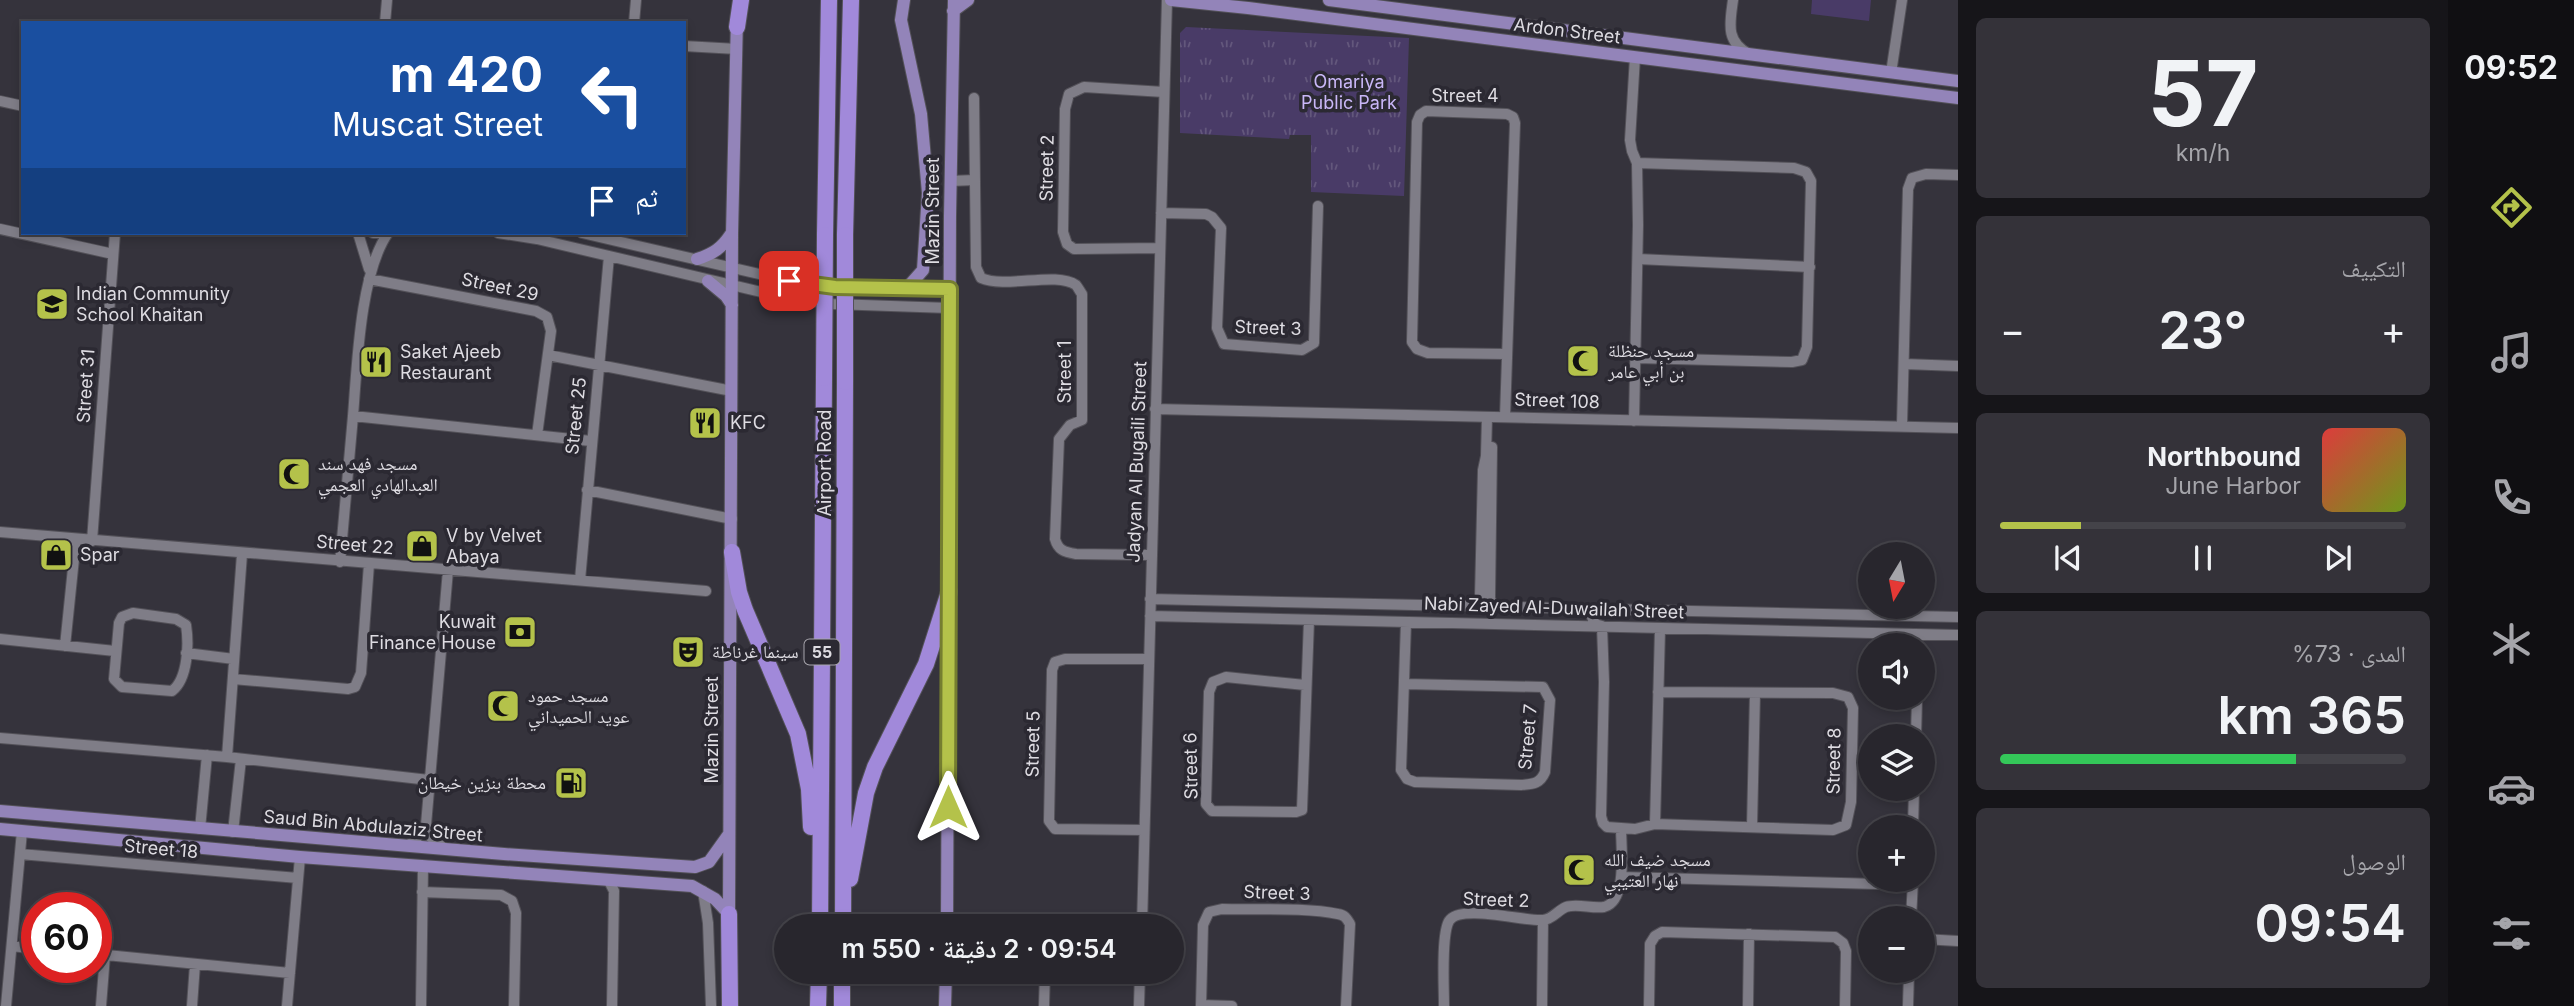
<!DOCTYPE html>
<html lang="ar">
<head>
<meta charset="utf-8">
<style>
	body { margin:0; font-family:Inter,"Noto Naskh Arabic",sans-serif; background:#343239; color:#f1f3f6; direction:rtl; height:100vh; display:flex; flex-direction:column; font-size:26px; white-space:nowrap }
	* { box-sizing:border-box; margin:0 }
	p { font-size:23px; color:#a5a5aa }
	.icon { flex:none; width:38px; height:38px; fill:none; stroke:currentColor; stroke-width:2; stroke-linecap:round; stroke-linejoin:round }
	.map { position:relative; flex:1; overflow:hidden; direction:ltr }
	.side { display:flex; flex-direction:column; gap:18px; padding:18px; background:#161519; width:490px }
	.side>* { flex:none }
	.top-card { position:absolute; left:21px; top:21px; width:665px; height:214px; border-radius:0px; box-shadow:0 4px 10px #0003,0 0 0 2px #444349; direction:rtl; background:#1a4fa0; color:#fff; overflow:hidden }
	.needle { width:46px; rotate:190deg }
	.controls { position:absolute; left:1858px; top:542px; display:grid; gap:14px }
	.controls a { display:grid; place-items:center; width:77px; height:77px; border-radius:50%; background:#28262d; box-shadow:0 4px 10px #0003,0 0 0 2px #444349; font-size:35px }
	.speed { position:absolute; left:21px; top:892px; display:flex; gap:14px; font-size:35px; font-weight:700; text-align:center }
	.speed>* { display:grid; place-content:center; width:91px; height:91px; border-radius:50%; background:#28262d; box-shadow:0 4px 10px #0003,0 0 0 2px #444349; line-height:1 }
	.speed .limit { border:10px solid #d22; background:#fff; color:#111 }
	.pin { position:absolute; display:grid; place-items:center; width:60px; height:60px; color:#fff; margin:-30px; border-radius:14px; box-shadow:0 4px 10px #0006 }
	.me { position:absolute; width:77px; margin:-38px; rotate:0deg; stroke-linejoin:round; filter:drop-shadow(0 0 5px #0008) }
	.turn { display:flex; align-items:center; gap:24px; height:147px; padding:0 28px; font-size:32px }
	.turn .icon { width:91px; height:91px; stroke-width:2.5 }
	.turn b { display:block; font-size:49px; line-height:60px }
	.then { display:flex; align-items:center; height:66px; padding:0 28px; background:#0003; gap:14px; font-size:26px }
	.big { font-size:52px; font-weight:600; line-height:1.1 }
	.side .widget { flex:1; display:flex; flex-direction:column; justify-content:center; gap:10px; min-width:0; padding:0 24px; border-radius:10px; background:#343239 }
	.side .dial { align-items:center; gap:0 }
	.dial b { font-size:91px; line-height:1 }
	.song { display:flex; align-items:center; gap:21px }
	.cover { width:84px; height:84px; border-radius:10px; background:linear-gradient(135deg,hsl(0 70% 55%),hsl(80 70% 35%)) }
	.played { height:7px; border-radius:4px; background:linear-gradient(90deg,#b4c24a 20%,#444349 20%) }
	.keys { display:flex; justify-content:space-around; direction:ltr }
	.heat { display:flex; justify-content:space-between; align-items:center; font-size:38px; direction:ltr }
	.charge { height:10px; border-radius:5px; background:linear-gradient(90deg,#34c759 73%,#444349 0) }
	.trip { position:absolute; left:774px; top:914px; width:410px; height:70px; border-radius:35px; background:#28262d; box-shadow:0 4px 10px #0003,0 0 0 2px #444349; font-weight:600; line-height:70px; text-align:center; direction:rtl }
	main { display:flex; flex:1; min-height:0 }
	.menu { display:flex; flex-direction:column; width:126px; justify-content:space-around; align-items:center; background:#100f12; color:#a5a5aa }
	.menu .icon { width:49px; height:49px }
	.menu .on { color:#b4c24a }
	.menu b { font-size:32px; color:#f1f3f6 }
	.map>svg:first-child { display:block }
	.grass { fill:#493b67 }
	.park { fill:url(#park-tufts) }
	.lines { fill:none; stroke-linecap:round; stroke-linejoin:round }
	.minor-casing { stroke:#535158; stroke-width:12 }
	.major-casing { stroke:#535158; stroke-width:14 }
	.highway-casing { stroke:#535158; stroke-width:18 }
	.minor { stroke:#7f7d87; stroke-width:10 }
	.major { stroke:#9384b9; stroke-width:12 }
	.highway { stroke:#a189da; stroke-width:16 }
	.highway-bridge-casing { stroke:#535158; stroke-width:18; stroke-linecap:butt }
	.highway-bridge { stroke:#a189da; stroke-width:16 }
	.route-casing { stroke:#757e30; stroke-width:18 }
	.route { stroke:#b4c24a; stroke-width:12 }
	.labels { text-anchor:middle; stroke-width:7; stroke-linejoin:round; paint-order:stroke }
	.shield { fill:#2b2932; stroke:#a8a6ad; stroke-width:2 }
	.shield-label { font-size:16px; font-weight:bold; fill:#dedce2 }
	.street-label { font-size:18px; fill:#dedce2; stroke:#2b2932 }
	.park-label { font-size:18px; fill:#c9b7f7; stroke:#2b2932 }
	.poi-label { font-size:18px; fill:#dedce2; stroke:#2b2932; text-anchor:start }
</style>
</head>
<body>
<main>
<nav class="menu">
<b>09:52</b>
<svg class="icon on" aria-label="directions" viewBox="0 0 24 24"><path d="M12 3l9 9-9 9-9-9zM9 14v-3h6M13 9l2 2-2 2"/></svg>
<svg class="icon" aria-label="music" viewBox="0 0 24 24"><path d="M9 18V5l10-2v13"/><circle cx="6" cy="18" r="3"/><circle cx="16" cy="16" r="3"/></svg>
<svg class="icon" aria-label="phone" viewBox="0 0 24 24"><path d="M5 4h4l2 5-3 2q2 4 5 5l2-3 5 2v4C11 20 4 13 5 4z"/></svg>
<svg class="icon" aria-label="climate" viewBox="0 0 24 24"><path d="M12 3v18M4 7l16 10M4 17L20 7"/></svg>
<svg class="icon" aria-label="car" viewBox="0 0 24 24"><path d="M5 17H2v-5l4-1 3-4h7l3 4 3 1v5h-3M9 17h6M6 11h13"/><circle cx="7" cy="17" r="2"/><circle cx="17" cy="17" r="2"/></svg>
<svg class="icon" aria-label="filters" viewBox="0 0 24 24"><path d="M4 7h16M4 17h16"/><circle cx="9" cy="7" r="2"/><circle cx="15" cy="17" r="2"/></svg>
</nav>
<section class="side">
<div class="widget dial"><b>57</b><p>km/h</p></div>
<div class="widget"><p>التكييف</p>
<div class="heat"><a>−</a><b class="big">23°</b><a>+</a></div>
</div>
<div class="widget">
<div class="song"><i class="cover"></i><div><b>Northbound</b><p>June Harbor</p></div></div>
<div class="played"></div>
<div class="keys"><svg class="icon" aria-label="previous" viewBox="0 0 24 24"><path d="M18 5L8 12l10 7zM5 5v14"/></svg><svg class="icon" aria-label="pause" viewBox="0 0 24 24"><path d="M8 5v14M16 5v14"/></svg><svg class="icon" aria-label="next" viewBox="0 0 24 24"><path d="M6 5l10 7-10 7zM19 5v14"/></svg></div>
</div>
<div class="widget"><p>المدى · 73%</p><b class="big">365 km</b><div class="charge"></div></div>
<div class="widget"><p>الوصول</p><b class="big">09:54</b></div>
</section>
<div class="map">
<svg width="1958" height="1006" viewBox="0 0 1958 1006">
	<defs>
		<pattern id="park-tufts" width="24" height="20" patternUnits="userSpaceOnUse" patternTransform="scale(1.75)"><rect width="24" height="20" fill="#493b67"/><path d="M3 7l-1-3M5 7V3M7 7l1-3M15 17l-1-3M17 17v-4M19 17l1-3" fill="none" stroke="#63577c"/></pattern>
	</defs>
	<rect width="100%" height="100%" fill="#35333c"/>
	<path class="grass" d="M1812 0H1871L1869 21 1811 14Z"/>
	<path class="park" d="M1186 27 1409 38 1404 196 1311 192V135H1290L1289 139 1180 133V33Z"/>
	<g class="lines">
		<defs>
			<path id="minor" d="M1733 0C1730 23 1725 41 1749 54
				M385 23 387 0
				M634 23 636 0
				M684 46 737 49
				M1891 73 1902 0
				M974 98 976 267 981 278C1006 289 1056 271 1076 285 1077 286 1081 293 1082 294V420L1070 425 1059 439 1055 539C1058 550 1064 552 1076 554L1152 555
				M0 101 23 106
				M950 181 975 180
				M1161 213 1206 214 1212 217 1221 228 1217 328 1224 344 1302 350 1314 343 1318 206
				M0 229 113 254
				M358 233 369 269
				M373 233H379
				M498 233 537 239 787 298 833 304 949 308
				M582 233 789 281 835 287 950 289
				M1160 248 1074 249 1067 244 1063 232 1065 109 1069 94 1084 87 1164 92
				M1638 259 1810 267
				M369 279 536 311 547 317 551 331 537 435
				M548 355 732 391
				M1636 358 1792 362 1802 360 1807 347 1811 181 1806 172 1794 168 1637 163
				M1905 364 1958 366
				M1155 409 1958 428
				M353 416 591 441
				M1505 417 1515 123 1513 117 1507 114 1426 111 1420 115 1417 122 1412 342 1417 349 1428 353 1506 354
				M1634 421 1638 225 1637 163 1632 151 1630 140 1635 57
				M1902 425 1908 189 1912 178 1926 174 1958 175
				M1492 447 1490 598 1493 608
				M587 490 732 519
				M0 532 706 591
				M92 541 115 233
				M340 562C344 513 349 465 353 416 357 366 360 273 388 233
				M580 580 609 256
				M1150 599 1958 617
				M1475 607 1480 597 1483 470 1486 456 1487 417
				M1600 609 1592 617 1595 624 1602 626 1604 682 1601 816 1603 823 1607 827 1635 829 1655 824 1833 830 1846 825 1851 802 1853 708 1848 697 1833 693 1658 692
				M133 613 176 619 186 625C189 644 188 679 172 691L122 687 114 679 119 623 122 617Z
				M1150 616 1958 635
				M1908 634 1917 646
				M0 639 115 651
				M65 646 76 539
				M186 653 234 659
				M233 679 348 689 355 687 361 673 369 564
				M1405 684 1543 687 1550 700 1545 772C1540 784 1533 784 1521 785L1415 782 1407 779 1401 770 1406 622
				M1305 685 1226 677 1213 682 1209 692 1206 804 1212 811 1296 812 1302 810 1309 620
				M1916 737 1917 698
				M0 738 227 757 429 780
				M227 757 242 554
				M1655 824 1660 629
				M1752 827 1755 693
				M1913 828 1914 789
				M200 829 207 755
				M1144 830 1055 829 1049 821 1052 670 1055 662 1065 659H1149
				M233 832 241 759
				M406 846 415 841 426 825
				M445 849 428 835 426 825 448 570
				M20 854 298 878
				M1621 877 1913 885
				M608 879 614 891 612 1006
				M703 891 708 923 711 1006
				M422 892 501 895 512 901 516 913 514 1006
				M1911 919 1913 880
				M1142 926 1167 0
				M1923 939 1958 941
				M12 946 37 949
				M96 954 290 973
				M1201 1005 1232 1006
				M6 1006 22 831
				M101 1006 105 955
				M192 1006 195 964
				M287 1006 300 857
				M421 1006 423 866
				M1044 1006 1045 971
				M1139 1006 1140 971
				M1201 1006 1203 925 1209 912 1222 909C1256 910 1306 907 1338 914 1345 915 1347 919 1350 924L1346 1006
				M1444 1006C1444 987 1441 935 1449 921 1460 903 1525 922 1543 920 1553 919 1558 910 1566 907 1577 903 1592 909 1604 907 1628 901 1621 847 1621 828
				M1542 1006 1543 920
				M1649 1006 1650 944 1655 936 1662 932 1835 937 1843 943 1846 951 1845 1006
				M1748 1006 1749 934
				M1908 1006 1909 971"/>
			<path id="major" d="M904 0 901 20 921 114 928 193 923 270 907 288
				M1171 0 1248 8 1958 98
				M1329 0 1958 81
				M953 11 968 0
				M697 259C713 254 722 248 731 234
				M708 281 726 296 732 305
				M0 811 504 854 695 867 709 862 729 834
				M0 829 300 857 692 886 715 899 729 914
				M729 914 732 234 737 18
				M947 926 950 216 954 0
				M945 1006 946 971"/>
			<path id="highway" d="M737 27 741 0
				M825 235 829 0
				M845 235 851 0
				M732 552 739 592 745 610 798 734 809 789 811 827
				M850 879 866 793 875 767 926 664 949 592
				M729 914 730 1006
				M820 926 824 378
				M843 926 845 382
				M818 1006 819 971
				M842 1006V971"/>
		</defs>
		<use href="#minor" class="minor-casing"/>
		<use href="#major" class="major-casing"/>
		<use href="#highway" class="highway-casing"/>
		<use href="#minor" class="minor"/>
		<use href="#major" class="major"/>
		<use href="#highway" class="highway"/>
		<defs>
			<path id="highway-bridge" d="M824 378 825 235
				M845 382V235"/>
		</defs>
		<use href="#highway-bridge" class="highway-bridge-casing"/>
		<use href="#highway-bridge" class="highway-bridge"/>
	</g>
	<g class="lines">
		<defs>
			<path id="route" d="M789 281 835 287 950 289 948 807"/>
		</defs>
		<use href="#route" class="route-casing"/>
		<use href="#route" class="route"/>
	</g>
	<defs>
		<symbol id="school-square" viewBox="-11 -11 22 22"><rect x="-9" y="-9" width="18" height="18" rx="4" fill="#b4c24a" stroke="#2b2932"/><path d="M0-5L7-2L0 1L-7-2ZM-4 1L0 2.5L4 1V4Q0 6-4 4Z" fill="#111"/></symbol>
		<symbol id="mosque-square" viewBox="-11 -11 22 22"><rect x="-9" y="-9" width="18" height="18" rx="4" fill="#b4c24a" stroke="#2b2932"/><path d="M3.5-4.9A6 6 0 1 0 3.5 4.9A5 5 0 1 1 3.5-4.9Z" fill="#111"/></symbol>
		<symbol id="restaurant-square" viewBox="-11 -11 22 22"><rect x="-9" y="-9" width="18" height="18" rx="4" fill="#b4c24a" stroke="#2b2932"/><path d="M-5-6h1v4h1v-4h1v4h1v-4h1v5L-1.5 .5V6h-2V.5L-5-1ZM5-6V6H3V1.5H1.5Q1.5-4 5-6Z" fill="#111"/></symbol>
		<symbol id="shop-square" viewBox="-11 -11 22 22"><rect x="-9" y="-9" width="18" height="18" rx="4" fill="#b4c24a" stroke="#2b2932"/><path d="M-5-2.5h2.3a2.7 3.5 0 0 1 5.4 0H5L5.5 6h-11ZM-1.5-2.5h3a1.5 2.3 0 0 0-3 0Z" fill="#111"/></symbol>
		<symbol id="bank-square" viewBox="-11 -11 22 22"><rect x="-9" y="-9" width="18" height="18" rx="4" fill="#b4c24a" stroke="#2b2932"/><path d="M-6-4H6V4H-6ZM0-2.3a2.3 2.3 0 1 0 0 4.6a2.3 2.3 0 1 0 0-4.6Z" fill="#111"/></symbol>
		<symbol id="theatre-square" viewBox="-11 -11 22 22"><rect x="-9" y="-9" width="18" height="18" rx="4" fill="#b4c24a" stroke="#2b2932"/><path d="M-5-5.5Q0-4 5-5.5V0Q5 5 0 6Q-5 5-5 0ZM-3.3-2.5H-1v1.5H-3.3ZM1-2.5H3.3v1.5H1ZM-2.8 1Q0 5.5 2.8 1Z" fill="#111"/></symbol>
		<symbol id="fuel-square" viewBox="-11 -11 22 22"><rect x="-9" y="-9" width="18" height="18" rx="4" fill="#b4c24a" stroke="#2b2932"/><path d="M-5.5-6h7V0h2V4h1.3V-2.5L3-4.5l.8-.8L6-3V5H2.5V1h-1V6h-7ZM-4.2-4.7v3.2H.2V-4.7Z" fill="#111"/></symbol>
	</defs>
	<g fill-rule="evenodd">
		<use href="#school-square" x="33" y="285" width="38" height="38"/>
		<use href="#mosque-square" x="1564" y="342" width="38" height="38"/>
		<use href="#restaurant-square" x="357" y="343" width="38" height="38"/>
		<use href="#restaurant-square" x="686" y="404" width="38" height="38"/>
		<use href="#mosque-square" x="275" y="455" width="38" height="38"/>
		<use href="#shop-square" x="403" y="527" width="38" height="38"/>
		<use href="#shop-square" x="37" y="536" width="38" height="38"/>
		<use href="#bank-square" x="501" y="613" width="38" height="38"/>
		<use href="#theatre-square" x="669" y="633" width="38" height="38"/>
		<use href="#mosque-square" x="484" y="687" width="38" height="38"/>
		<use href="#fuel-square" x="552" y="764" width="38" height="38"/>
		<use href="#mosque-square" x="1560" y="851" width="38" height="38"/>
	</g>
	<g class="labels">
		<rect class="shield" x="804.5" y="639.5" width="35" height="25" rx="5"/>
		<g class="shield-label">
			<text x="822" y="658">55</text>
		</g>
		<g class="street-label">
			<text transform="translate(1567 31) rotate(7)" y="6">Ardon Street</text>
			<text x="1465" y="102">Street 4</text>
			<text transform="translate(1047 168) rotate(-89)" y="6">Street 2</text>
			<text transform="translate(933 211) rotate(-90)" y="6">Mazin Street</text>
			<text transform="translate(500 287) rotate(12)" y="6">Street 29</text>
			<text transform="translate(1268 328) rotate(2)" y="6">Street 3</text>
			<text transform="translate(1065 372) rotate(-90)" y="6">Street 1</text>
			<text transform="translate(86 386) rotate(-86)" y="6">Street 31</text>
			<text transform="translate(1557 401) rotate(2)" y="6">Street 108</text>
			<text transform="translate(576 416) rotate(-84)" y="6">Street 25</text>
			<text transform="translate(1137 462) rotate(-88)" y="6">Jadyan Al Bugaili Street</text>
			<text transform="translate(825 463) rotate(-90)" y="6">Airport Road</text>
			<text transform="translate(355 545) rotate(5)" y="6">Street 22</text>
			<text transform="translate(1554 608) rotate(2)" y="6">Nabi Zayed Al-Duwailah Street</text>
			<text transform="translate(712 730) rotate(-90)" y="6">Mazin Street</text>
			<text transform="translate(1528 737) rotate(-85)" y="6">Street 7</text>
			<text transform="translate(1033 744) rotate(-89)" y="6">Street 5</text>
			<text transform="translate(1834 761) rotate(-89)" y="6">Street 8</text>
			<text transform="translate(1191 766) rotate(-91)" y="6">Street 6</text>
			<text transform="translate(373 826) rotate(5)" y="6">Saud Bin Abdulaziz Street</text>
			<text transform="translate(161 849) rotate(5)" y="6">Street 18</text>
			<text transform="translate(1277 893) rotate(2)" y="6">Street 3</text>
			<text transform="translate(1496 900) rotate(2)" y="6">Street 2</text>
		</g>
		<g class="park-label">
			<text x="1349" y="88">Omariya<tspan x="1349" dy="21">Public Park</tspan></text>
		</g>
		<g class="poi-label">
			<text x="76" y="300">Indian Community<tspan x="76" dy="21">School Khaitan</tspan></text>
			<text x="1608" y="357">مسجد حنظلة<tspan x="1608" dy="21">بن أبي عامر</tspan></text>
			<text x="400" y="358">Saket Ajeeb<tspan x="400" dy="21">Restaurant</tspan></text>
			<text x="730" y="429">KFC</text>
			<text x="318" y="470">مسجد فهد سند<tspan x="318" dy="21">العبدالهادي العجمي</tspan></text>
			<text x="446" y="542">V by Velvet<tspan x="446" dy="21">Abaya</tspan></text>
			<text x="80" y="561">Spar</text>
			<text x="496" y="628" text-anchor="end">Kuwait<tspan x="496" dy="21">Finance House</tspan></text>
			<text x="712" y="658">سينما غرناطة</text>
			<text x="528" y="702">مسجد حمود<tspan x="528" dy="21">عويد الحميداني</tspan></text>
			<text x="546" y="789" text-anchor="end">محطة بنزين خيطان</text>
			<text x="1604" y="866">مسجد ضيف الله<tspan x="1604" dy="21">نهار العتيبي</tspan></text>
		</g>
	</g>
</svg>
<div class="controls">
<a><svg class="needle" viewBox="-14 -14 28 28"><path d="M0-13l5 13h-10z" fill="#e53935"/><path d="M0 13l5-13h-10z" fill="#a5a5aa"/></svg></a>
<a><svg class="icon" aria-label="sound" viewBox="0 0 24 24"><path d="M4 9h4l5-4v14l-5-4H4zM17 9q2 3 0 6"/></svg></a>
<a><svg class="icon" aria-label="layers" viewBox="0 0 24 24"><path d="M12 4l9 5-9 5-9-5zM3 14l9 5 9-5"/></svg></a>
<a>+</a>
<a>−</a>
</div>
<div class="speed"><div class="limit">60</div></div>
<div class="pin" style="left:789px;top:281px;background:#d93025"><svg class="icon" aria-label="arrive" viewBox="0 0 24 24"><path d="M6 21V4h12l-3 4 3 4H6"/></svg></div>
<svg class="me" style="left:948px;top:807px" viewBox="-20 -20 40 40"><path d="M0-17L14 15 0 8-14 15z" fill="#b4c24a" stroke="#fff" stroke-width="4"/></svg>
<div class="trip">09:54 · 2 دقيقة · 550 m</div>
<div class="top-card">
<div class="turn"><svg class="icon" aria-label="left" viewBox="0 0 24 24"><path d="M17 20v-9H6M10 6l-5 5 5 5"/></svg><div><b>420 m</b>Muscat Street</div></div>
<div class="then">ثم<svg class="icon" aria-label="arrive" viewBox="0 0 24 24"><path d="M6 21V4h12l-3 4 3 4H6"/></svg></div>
</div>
</div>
</main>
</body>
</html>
